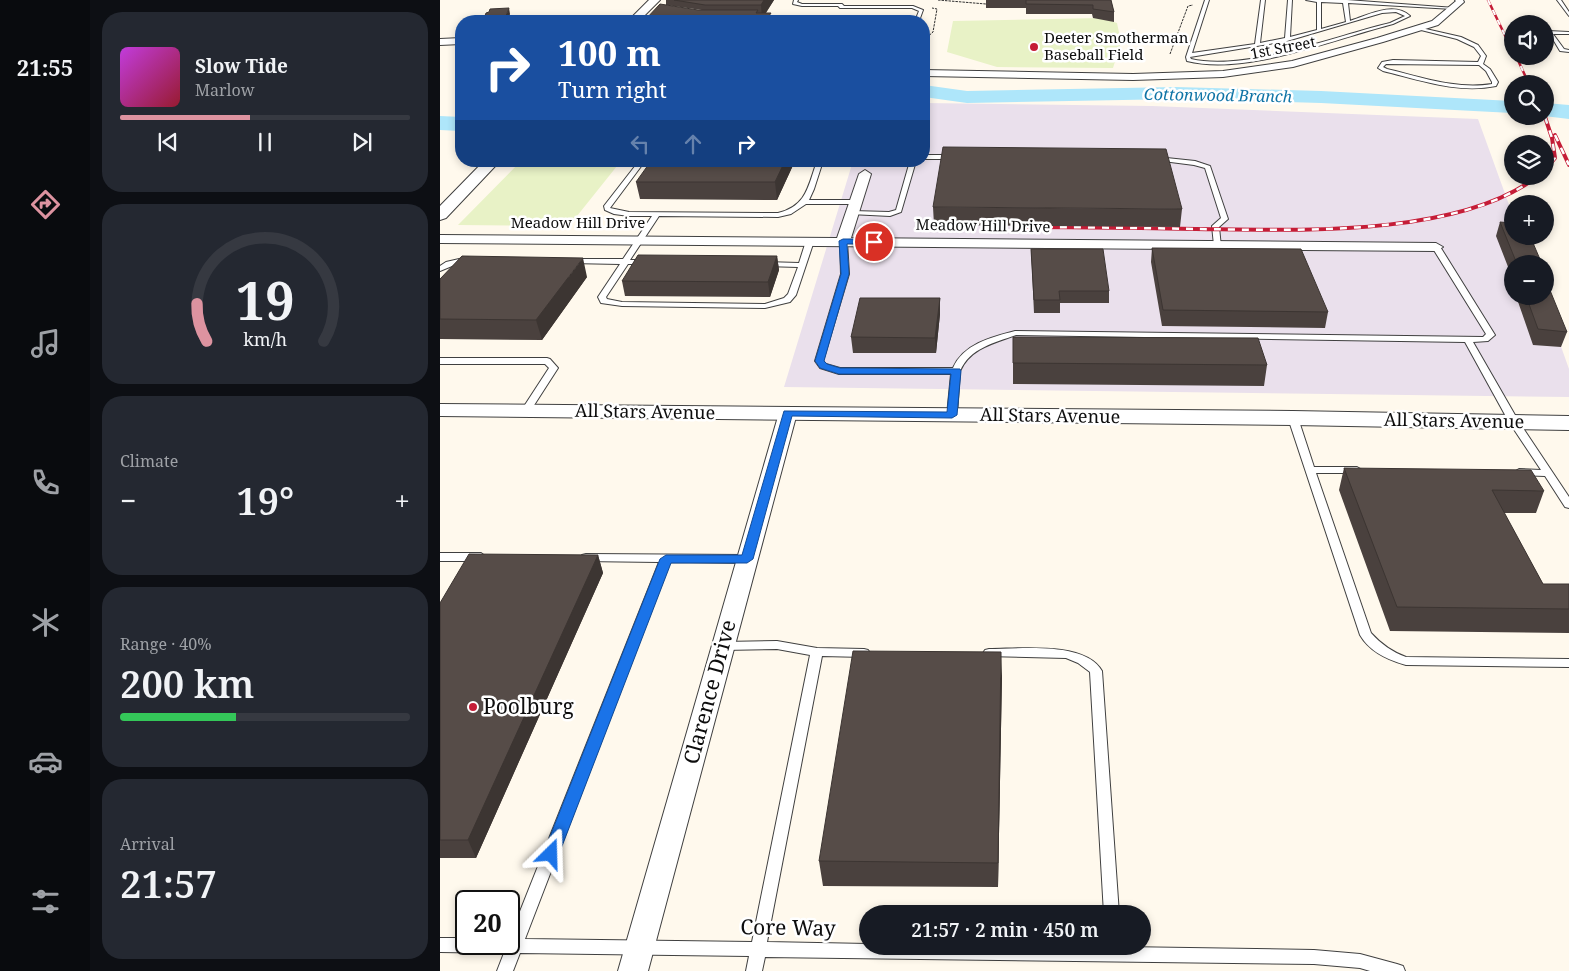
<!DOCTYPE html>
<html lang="en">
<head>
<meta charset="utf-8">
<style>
	body { margin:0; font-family:"Noto Serif",serif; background:#242831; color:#f1f3f6; height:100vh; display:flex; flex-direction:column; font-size:19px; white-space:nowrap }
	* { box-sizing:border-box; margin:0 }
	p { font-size:16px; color:#9ea1a6 }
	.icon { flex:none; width:28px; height:28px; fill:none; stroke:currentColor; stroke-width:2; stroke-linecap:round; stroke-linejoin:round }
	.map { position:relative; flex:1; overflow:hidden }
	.drawer { display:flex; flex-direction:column; gap:12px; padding:12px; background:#0d0f14; width:350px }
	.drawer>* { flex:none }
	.banner { position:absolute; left:15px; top:15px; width:475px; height:152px; border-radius:20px; box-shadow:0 2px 8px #0003; background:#1a4fa0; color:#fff; overflow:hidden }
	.controls { position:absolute; left:1064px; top:15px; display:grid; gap:10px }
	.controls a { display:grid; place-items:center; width:50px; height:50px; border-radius:50%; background:#171b24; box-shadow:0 2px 8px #0003; font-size:25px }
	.speed { position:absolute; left:15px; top:890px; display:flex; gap:10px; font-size:25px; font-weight:700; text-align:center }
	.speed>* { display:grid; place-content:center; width:65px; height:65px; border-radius:50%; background:#171b24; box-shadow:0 2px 8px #0003; line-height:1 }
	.speed .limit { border:2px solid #111; border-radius:8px; background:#fff; color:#111 }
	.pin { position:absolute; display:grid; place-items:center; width:42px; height:42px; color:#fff; margin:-21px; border:2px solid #fff; border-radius:50%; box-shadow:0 1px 5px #0007 }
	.me { position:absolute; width:55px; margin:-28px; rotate:22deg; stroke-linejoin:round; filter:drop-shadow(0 0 4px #0008) }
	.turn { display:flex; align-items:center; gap:18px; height:105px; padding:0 20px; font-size:22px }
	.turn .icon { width:65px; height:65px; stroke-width:2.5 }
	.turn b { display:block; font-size:35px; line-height:42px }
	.lanes { display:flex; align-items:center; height:48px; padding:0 20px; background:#0003; justify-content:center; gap:25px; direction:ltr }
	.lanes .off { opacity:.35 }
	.big { font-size:38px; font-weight:600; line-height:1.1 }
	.drawer .tile { flex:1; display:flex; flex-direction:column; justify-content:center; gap:8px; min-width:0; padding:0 18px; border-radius:20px; background:#242831 }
	.drawer .dial { align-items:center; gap:0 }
	.dial svg { height:130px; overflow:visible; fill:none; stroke:#363941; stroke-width:7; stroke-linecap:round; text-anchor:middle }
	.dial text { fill:#f1f3f6; stroke:none }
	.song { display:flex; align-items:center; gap:15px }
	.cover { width:60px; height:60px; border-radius:8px; background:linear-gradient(135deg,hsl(290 70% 55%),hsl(350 70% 35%)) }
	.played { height:5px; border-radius:2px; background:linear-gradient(90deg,#dd93a0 45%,#363941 45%) }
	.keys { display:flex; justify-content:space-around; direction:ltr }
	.heat { display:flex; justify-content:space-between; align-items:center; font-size:28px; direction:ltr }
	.charge { height:8px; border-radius:4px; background:linear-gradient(90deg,#34c759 40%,#363941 0) }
	.trip { position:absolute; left:419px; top:905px; width:292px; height:50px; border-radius:25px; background:#171b24; box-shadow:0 2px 8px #0003; font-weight:600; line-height:50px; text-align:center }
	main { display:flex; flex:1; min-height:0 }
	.tab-bar { display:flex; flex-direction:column; width:90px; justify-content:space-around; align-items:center; background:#090b0e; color:#9ea1a6 }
	.tab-bar .icon { width:35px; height:35px }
	.tab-bar .on { color:#dd93a0 }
	.tab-bar b { font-size:22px; color:#f1f3f6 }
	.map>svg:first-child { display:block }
	.industrial { fill:#eae0ec }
	.pitch { fill:#e8f2c6 }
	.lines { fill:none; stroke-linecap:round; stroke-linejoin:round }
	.river { fill:#aee6fa; fill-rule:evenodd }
	.service-casing { stroke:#404040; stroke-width:2 }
	.minor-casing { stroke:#404040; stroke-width:2 }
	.tertiary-casing { stroke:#404040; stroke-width:2 }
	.path { stroke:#2f2f2f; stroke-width:1; stroke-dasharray:2.5 1; stroke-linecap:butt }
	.service { fill:#fff; fill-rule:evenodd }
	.minor { fill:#fff; fill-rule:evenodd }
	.tertiary { fill:#fff; fill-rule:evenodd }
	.rail-far1-casing { stroke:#c51d37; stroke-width:2.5 }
	.rail-casing { stroke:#c51d37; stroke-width:4 }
	.rail-far1 { stroke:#fff; stroke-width:2; stroke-dasharray:5.5; stroke-linecap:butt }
	.rail { stroke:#fff; stroke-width:2.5; stroke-dasharray:7; stroke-linecap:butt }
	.wall { fill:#4a413e }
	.shaded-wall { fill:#3c3532 }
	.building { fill:#564c48; stroke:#3c3532 }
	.route { fill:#1a73e8; stroke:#114b97 }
	.poi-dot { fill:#c51d37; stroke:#fff; stroke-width:2 }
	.labels { text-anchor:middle; stroke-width:5; stroke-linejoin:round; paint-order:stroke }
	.far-poi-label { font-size:15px; fill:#0d0d0d; stroke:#fff; text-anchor:start }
	.far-street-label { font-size:15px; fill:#0d0d0d; stroke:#fff }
	.far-water-label { font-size:16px; font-style:italic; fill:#0f74a6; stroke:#fff }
	.street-label { font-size:18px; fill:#0d0d0d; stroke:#fff }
	.near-street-label { font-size:21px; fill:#0d0d0d; stroke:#fff }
	.near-poi-label { font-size:21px; fill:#0d0d0d; stroke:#fff; text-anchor:start }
</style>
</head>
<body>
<main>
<nav class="tab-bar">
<b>21:55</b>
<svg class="icon on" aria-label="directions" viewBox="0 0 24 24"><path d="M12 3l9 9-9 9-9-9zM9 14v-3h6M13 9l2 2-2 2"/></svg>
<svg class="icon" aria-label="music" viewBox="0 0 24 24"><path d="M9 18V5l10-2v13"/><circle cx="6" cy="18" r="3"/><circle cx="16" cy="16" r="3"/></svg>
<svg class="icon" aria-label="phone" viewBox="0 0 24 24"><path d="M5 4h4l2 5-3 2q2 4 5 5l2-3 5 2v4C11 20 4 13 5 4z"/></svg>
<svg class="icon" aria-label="climate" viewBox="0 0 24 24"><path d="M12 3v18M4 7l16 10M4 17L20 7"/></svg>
<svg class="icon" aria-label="car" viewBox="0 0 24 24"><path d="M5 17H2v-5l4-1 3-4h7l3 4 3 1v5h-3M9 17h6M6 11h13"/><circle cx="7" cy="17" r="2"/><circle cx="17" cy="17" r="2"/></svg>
<svg class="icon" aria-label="filters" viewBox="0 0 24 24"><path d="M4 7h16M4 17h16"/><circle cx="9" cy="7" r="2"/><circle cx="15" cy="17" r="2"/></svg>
</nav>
<section class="drawer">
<div class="tile">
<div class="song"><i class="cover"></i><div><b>Slow Tide</b><p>Marlow</p></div></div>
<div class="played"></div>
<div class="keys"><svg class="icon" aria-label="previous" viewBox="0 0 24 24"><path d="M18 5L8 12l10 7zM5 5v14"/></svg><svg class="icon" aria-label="pause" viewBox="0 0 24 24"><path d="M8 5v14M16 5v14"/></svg><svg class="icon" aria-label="next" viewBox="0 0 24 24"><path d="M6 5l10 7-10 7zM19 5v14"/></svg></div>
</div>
<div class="tile dial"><svg viewBox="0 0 100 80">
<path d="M14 69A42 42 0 1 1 86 69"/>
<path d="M14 69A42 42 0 0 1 8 46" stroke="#dd93a0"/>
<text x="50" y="56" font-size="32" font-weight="700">19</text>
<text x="50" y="72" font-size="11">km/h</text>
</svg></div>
<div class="tile"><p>Climate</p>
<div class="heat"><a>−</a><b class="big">19°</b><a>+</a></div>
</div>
<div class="tile"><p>Range · 40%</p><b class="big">200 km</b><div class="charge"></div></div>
<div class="tile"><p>Arrival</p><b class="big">21:57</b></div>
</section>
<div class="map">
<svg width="1129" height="971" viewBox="0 0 1129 971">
	<rect width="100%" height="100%" fill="#fff9ed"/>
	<path class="industrial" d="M484 103 712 106 1038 119 1072 213V296H1103L1129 369V397L344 387 413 161H484Z"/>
	<path class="pitch" d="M661 18 677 23 681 42 673 68 557 67 507 52 513 21Z
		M81 161H181L129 226 18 225Z"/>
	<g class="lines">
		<path class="river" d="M484 85 527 91 736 87 881 91 1072 101V113L881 103 736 99 527 103 484 97Z
			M1105 103 1129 105V119L1104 116Z
			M0 116 21 117V131L0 130Z"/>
		<defs>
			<path id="service" d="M354 0H358L357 2 362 4H402L404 6H473L483 10 479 21H475L479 11 472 8H400L398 6H362L353 4Z
				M765 0H769L752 53 815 44 821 0H825L820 43 845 38 848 0H852L850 37 877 30V2L866 0H907L1015 8 1013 9 908 3 910 21C928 15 954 1 970 16L953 24C894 39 806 76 747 61L746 57ZM881 2 903 3 906 22 881 29ZM956 12 965 16 950 23C895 36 805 72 751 59L750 57 847 41 942 13Z
				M1117 0H1121L1129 12V16Z
				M328 20H391L393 21H326Z
				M977 27 1021 37 1038 45 1046 56 1043 64 1050 69 1058 82 1056 86C1018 94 980 80 943 71L938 68 942 62 953 60 1038 62 1041 56 1034 47 1017 39 977 29ZM946 64 1039 65 1046 71 1052 82V84C1016 90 981 77 947 69L943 67Z
				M1108 31 1129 32V34H1113L1124 49 1129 50V52L1120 51Z
				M484 155H513L516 157 513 159H484Z
				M717 157 755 161 770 166 788 219 779 227 781 247 774 245 772 226 781 218 765 168 754 165 715 160 714 159Z
				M199 161H205L170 208 189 212 338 213C367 206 368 186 377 161H383L374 189 369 200H416L419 202 416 204H366L351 214 338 217 219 216 190 260H205L209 262 205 264H188L166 297 167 299 182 302 325 304 344 298 348 294 358 267 325 266 321 264 325 262 359 263 366 241 373 239 374 241 356 295 350 302 325 308 182 306 161 303 158 297 180 264 130 263 126 261 130 259H183L212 216H189L174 214 165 210 164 206Z
				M470 161H476L461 212 450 216 410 214V212L412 211 449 212 456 210Z
				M400 239 407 241 409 274 383 361 386 364 400 368H513C523 344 552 337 575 331L1043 337 1046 334 992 247 999 245 1055 335 1048 341 1033 342 1079 422 1129 497V508L1125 507 1105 476 1079 475 1074 472 1079 469 1101 470 1069 422 1025 342 576 335C554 343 530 348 520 371L517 415 515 417H509L507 415 511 374H399L380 368 375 361 401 274Z
				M28 257 32 259 31 261 12 266 0 271V266L6 262Z
				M0 358H107L110 359 118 368 89 413 86 414 81 411 109 368 105 364H0Z
				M853 415 858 418 874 467H917L922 470 917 473H876L931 633C941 644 952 652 966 657L1129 659V667L966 665C948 660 930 652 920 635L848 418Z
				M0 553H41L46 557 41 561H0Z
				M146 554 307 555 312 559 307 563 230 562 85 939 312 942 370 655 337 649 283 650 279 649 277 646 279 643 283 642 337 641 377 648 424 649 428 650 430 653 428 656 424 657 382 656 327 942 428 944V946H617L874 950 920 954 957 964 963 966 965 971H930L920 968 874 964 325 957 322 971H306L309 956 80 953 73 971H57L64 953 0 952V938H26V944H69V939L219 562 142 561 141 558 142 555Z
				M549 649C580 649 645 641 662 671L679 914H664L650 672 638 663 626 658 545 656 543 653 545 650Z"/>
			<path id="minor" d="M1015 0H1023L1024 2 998 25 943 42 853 67 783 77 693 80 484 76V70L693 74 783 71 852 61 937 38 992 21 1016 1Z
				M21 38V44L0 45V39Z
				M425 170 431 174 411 238 996 243 1003 247 996 251 0 243V235L397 238 419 174Z
				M348 408 354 409 357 413 208 971H178L339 413 342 409Z"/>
			<path id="tertiary" d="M209 0H220L199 21H188Z
				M44 161H60L6 218 0 220V206Z
				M0 404 853 411 1129 416V430L853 425 0 416Z"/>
		</defs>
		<use href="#service" class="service-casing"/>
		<use href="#minor" class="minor-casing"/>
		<use href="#tertiary" class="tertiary-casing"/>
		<path class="path" d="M498 0 546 4
			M484 40 493 32 497 9 492 8
			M730 54 748 6 753 5"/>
		<use href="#service" class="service"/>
		<use href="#minor" class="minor"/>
		<use href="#tertiary" class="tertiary"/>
		<defs>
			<path id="rail-far1" d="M1048 0 1072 50
				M1076 56 1089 84"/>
			<path id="rail" d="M1105 117 1112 138 1115 158 1105 170
				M1115 135 1129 165
				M578 227C637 227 697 228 756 229 853 230 1018 238 1098 176"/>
		</defs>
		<use href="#rail-far1" class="rail-far1-casing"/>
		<use href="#rail" class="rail-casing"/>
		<use href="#rail-far1" class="rail-far1"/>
		<use href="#rail" class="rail"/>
	</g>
	<path class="wall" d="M226 0H334L326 13 341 21 226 5Z
		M546 0H671L674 12V22L653 18 652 14H586V8H546Z
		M355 161 337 200 200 199 196 182Z
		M493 207 742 209 740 227 494 225Z
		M1060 222 1102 264H1072V277L1056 236Z
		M712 248 888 312 885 328 722 326 711 262Z
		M591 249 669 291V303H620V313H594Z
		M337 256 339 270 330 297 185 296 182 281Z
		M147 277 102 340 0 339V279Z
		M1076 296H1105L1127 332 1121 347 1093 345Z
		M500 298V314L496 353H413L411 337Z
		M573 337 827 365 824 386 573 384Z
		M904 468 1104 491 1096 513H1064L1103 584H1129V633L950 631 899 490Z
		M158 555 163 573 36 858H0V603Z
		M562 676 558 887 383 886 379 861Z"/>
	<path class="shaded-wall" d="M324 0H334L322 18 321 5Z
		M69 8 70 14 68 21H64Z
		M345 161H355L337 200 335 182Z
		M337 256 339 270 330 297 328 282Z
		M143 258 147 277 102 340 96 320Z
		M500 298V314L496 353 495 338Z
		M158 555 163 573 36 858 28 840Z
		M561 652 562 676 558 887V863Z"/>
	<path class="building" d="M234 0H324L321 5H265Z
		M586 0H671L674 12 653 9V5L586 4Z
		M220 4 258 10H318L316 13H331L329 16 340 17 337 21H204Z
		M69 8 64 21H43L46 13 49 12 50 9Z
		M503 147 726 149 742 209 493 207Z
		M211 161H345L335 182H196Z
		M1060 222 1072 223V236H1090L1102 264H1077Z
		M712 248 861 249 888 312 723 310Z
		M591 249H663L669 291H619L620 300H594Z
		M198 255 337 256 328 282 182 281Z
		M22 256 143 258 96 320 0 319V279Z
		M1105 278 1127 332 1098 329 1086 296H1105Z
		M420 298H500L495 338 411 337Z
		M573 337 818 338 827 365 573 363Z
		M904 468 1091 470 1104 491 1052 490 1103 584H1129V609L957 607Z
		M29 554 158 555 28 840H0V603Z
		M413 651 561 652 558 863 379 861Z"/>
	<path class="route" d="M403 239H434L438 242 434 244H407L409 274 384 361 387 364 400 368 520 369 521 371 517 415 512 418 352 416 313 559 307 563H231L119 854 117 859 111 861 105 859 103 854 220 559 226 555H302L344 411 507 412 511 374H399L380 368 375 361 401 274 399 241Z"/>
	<g class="poi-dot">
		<circle cx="594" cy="47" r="5"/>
		<circle cx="33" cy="707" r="5"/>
	</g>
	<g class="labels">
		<g class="far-poi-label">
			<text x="604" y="43">Deeter Smotherman<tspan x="604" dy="17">Baseball Field</tspan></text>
		</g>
		<g class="far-street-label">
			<text transform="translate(843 48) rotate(-11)" y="5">1st Street</text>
			<text x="138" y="228">Meadow Hill Drive</text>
			<text transform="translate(543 226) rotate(1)" y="5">Meadow Hill Drive</text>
		</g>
		<g class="far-water-label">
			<text transform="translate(778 95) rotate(1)" y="6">Cottonwood Branch</text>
		</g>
		<g class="street-label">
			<text transform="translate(205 412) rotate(1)" y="6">All Stars Avenue</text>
			<text transform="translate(610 416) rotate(1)" y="6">All Stars Avenue</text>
			<text transform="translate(1014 421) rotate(1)" y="6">All Stars Avenue</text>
		</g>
		<g class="near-street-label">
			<text transform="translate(270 692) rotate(-75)" y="7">Clarence Drive</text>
			<text transform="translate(348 928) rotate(1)" y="7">Core Way</text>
		</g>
		<g class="near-poi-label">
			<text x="43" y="714">Poolburg</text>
		</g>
	</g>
</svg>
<div class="controls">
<a><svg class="icon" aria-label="sound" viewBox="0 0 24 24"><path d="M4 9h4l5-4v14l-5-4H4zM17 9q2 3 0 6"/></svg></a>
<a><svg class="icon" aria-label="search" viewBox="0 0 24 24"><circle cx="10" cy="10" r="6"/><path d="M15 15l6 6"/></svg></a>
<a><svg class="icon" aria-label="layers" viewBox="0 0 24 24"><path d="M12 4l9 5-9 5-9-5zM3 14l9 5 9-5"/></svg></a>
<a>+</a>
<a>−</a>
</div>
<div class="speed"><div class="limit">20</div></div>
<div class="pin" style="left:434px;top:242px;background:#d93025"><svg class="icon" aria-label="arrive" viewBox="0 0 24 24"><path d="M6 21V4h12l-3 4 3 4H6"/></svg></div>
<svg class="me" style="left:111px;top:854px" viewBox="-20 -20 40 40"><path d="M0-17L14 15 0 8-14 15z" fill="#1a73e8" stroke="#fff" stroke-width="4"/></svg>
<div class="trip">21:57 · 2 min · 450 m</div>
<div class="banner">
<div class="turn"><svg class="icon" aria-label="right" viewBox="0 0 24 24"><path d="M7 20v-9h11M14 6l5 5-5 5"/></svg><div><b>100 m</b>Turn right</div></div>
<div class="lanes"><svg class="icon off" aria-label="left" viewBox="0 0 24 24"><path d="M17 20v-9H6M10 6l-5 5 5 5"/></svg><svg class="icon off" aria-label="ahead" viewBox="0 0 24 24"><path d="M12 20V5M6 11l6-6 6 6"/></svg><svg class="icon" aria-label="right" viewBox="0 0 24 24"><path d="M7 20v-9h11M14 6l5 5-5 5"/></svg></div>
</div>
</div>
</main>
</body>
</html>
